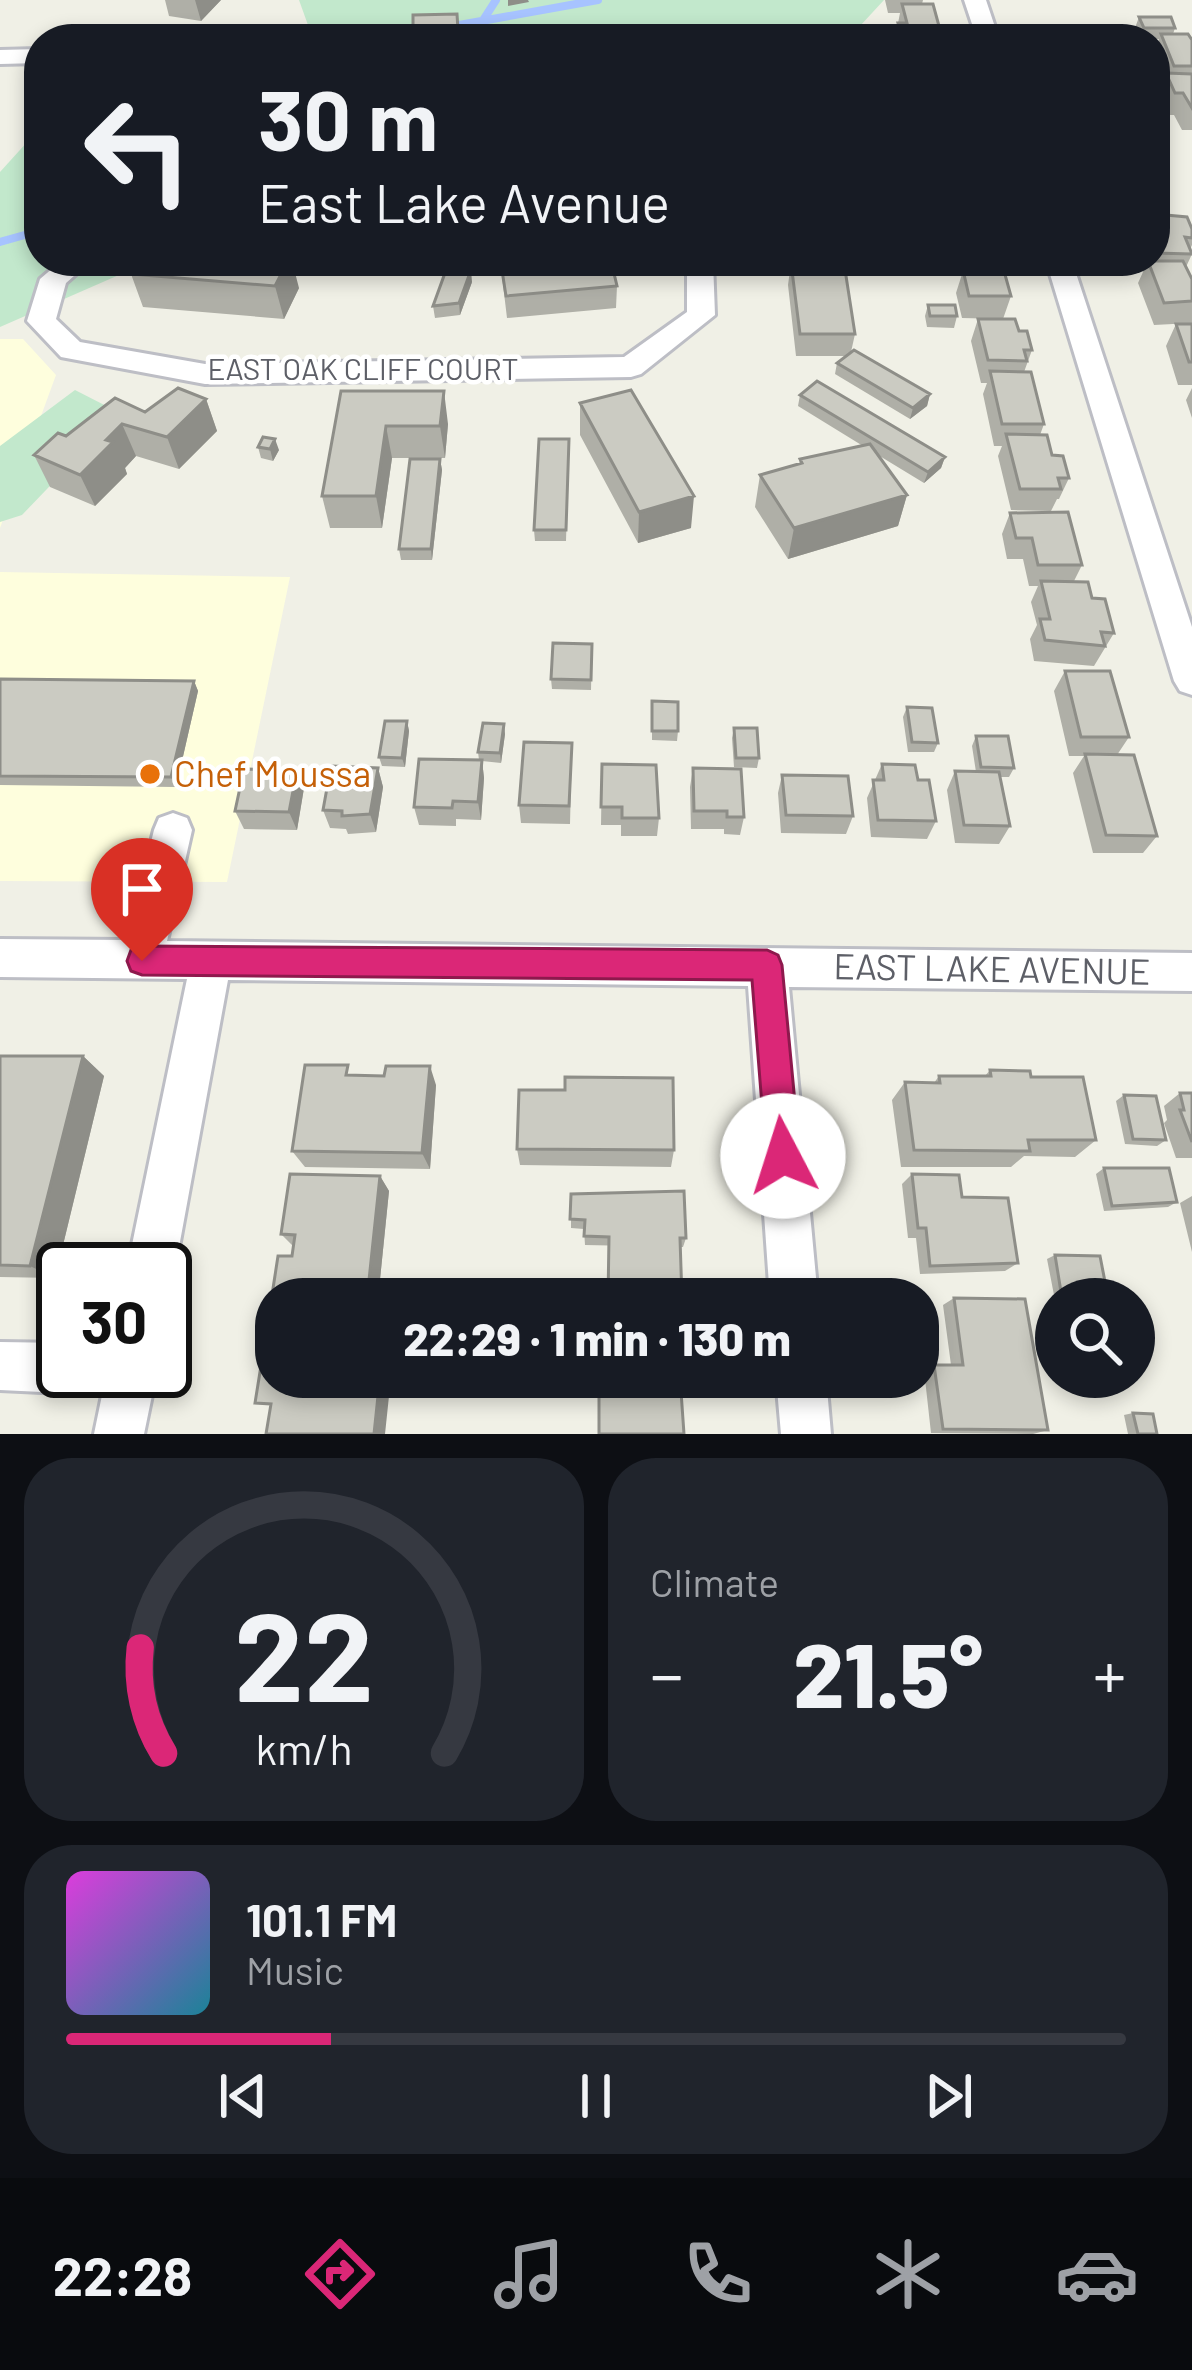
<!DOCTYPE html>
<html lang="en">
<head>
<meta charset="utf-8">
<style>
	body { margin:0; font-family:Barlow,sans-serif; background:#20242c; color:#f1f3f6; height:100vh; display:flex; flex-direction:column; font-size:45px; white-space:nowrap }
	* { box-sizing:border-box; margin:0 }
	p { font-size:39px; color:#9ea1a6 }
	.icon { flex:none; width:66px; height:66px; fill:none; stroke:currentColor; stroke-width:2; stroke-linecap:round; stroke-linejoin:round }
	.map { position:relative; height:1434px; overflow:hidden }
	.sheet { display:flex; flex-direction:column; gap:24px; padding:24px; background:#0d0f14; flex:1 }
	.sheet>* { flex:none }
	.top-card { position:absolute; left:24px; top:24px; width:1146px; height:252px; border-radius:48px; box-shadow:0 6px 18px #0003; background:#171b24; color:#f1f3f6; overflow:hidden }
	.controls { position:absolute; left:1035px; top:1278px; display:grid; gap:24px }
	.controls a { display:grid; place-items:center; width:120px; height:120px; border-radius:50%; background:#171b24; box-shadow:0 6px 18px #0003; font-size:60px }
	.speed { position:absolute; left:36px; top:1242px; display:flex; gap:24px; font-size:60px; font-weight:700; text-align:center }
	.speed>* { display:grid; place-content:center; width:156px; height:156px; border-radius:50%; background:#171b24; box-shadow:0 6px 18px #0003; line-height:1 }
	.speed .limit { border:6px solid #111; border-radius:18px; background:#fff; color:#111 }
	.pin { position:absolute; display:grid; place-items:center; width:102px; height:102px; color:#fff; margin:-123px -51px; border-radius:50% 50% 50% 0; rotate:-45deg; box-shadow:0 0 12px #0007 }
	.pin .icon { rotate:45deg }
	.me { position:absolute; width:132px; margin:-66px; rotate:355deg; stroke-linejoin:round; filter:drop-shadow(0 0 9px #0008) }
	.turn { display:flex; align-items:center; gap:42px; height:252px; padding:0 36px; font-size:54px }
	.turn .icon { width:156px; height:156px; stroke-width:2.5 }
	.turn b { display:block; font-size:84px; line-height:102px }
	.big { font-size:90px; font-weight:800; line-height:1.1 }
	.sheet .widget { flex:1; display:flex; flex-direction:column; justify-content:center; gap:18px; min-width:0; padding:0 42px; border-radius:48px; background:#20242c }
	.sheet .dial { align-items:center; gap:0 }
	.dial svg { height:312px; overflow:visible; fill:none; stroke:#363941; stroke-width:7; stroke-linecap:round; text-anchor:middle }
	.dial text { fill:#f1f3f6; stroke:none }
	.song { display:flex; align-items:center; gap:36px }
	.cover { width:144px; height:144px; border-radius:18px; background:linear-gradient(135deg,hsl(300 70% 55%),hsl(190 70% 35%)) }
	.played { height:12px; border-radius:6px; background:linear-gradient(90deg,#db2777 25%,#363941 25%) }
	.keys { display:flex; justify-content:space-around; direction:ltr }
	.heat { display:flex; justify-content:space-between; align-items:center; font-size:66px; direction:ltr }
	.sheet .tiles { flex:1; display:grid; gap:24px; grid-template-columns:1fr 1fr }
	.widget:last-child { grid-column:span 2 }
	.trip { position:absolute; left:255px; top:1278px; width:684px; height:120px; border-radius:48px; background:#171b24; box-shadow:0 6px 18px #0003; font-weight:800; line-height:120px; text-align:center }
	.menu { display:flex; height:192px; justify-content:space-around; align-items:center; background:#090b0e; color:#9ea1a6 }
	.menu .icon { width:84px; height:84px }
	.menu .active { color:#db2777 }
	.menu b { font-size:54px; color:#f1f3f6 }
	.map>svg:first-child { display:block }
	.commercial { fill:#fefedd }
	.green { fill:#c2e8cc }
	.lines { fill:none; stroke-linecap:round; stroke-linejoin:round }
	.stream { stroke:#a7c3ff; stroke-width:8 }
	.minor-casing { stroke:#bdbec5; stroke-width:6 }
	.minor { fill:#fff; fill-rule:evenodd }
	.wall { fill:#afafa7 }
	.shaded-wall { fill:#8e8e88 }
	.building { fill:#cbcbc2; stroke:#8e8e88; stroke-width:3 }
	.route { fill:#db2777; stroke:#8e194d; stroke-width:3 }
	.food-dot { fill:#e8710a; stroke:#fff; stroke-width:4.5 }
	.labels { text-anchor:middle; stroke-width:9; stroke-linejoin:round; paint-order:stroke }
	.far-street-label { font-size:30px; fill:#5d5f67; stroke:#fff }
	.food-label { font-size:36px; fill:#c56008; stroke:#fff; text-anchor:start }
	.street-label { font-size:36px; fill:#5d5f67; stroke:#fff }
</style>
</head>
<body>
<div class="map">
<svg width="1192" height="1434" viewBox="0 0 1192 1434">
	<rect width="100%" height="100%" fill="#f0f0e6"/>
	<path class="commercial" d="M0 339H23L56 375 0 528Z
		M0 572 290 577 227 882 0 881Z"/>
	<path class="green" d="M299 0H884L848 39H313Z
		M29 140 39 141V261H151L0 327V172Z
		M75 390 120 413 22 515 0 522V446Z"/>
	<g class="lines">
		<path class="stream" d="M480 25 496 0
			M448 27 598 0
			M402 39 424 32
			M0 242 39 231"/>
		<defs>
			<path id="minor" d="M964 0H986L999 39H977Z
				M39 49V63L0 64V50Z
				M61 261H91L66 283 56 319 80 342 205 364 624 357 687 312V261H713L715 315 641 374 631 377 205 384 61 357 27 321 40 279Z
				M1046 261H1072L1192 627V695L1180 691 1174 681Z
				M173 813 187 818 192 830 167 941 1192 953V991L789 987 818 1299H770L748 986 228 980 175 1269 165 1287V1269H127L187 979 0 977V939L127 940 154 830 159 818Z
				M0 1342 63 1343V1371H86L80 1385 63 1393 0 1390Z
				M107 1371H157L144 1434H94Z
				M776 1377H826L831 1434H781Z"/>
		</defs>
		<use href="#minor" class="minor-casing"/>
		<use href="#minor" class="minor"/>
	</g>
	<path class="wall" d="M165 0H221L201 21 169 16Z
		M885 0H923L922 4 942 37 941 39H895L900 13H888Z
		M1139 17 1175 28 1173 34 1192 40V130H1182L1174 115H1166L1157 96 1163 81 1155 61V50L1159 39H1140L1135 28Z
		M1155 214 1192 229V245L1190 249 1192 254 1186 267 1192 279V323L1154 325 1138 283 1143 272 1139 261H1155Z
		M486 261H512V263L617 286 616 308 507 318 501 268H487Z
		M931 261H994L991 270 1011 296 1003 319 962 318 956 293 963 271H934Z
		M791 263 855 334 851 352 930 394 927 406 910 419 835 374 837 363 846 356H796L788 285Z
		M131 274 299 288 284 319 143 307Z
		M472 282 460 315 435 318 433 306Z
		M928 305 957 316 954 328 927 327 925 316Z
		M978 319 1019 331 1032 350 1024 372 1044 424 1040 435 1069 478 1059 499H1057L1051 511 1011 510 998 456 1002 446H994L983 394 987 383H981L971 341Z
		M1176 324H1192V385H1178L1166 346Z
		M1192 388V418L1186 400Z
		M341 391 448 424 445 458H392L382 528H330L322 496Z
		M800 395 945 457 941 468 924 483 878 455 907 495 898 526 788 559 755 507 760 475 799 464 800 459 863 446 798 406Z
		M206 399 217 431 179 469 136 456 125 468 127 474 95 506 50 487 34 455 66 436 145 412Z
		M580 403 691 528 638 543 580 435Z
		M569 439 566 541H535L534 530Z
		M258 447 279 450 273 461 261 458Z
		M440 459 442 470 432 560H401L399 549Z
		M1010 513 1082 565 1074 581 1092 598 1114 633 1094 666 1034 661 1030 639 1037 625 1031 602 1038 586H1029L1023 559H1007L1002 534Z
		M592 644 591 690 552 689 551 679Z
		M1065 671 1129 737 1117 755 1157 836 1143 853H1093L1073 773 1084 756H1069L1054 691Z
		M0 679 194 681 198 691 176 787 0 785Z
		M652 701 678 731 677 741 652 740Z
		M907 707 938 743 934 752H908L903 717Z
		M407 721 409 731 405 767 382 766 379 757Z
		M734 728 759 758 757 768 734 767 732 738Z
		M505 734 501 763 482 761 484 778 481 820 456 819V826L419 825 414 807 479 760 478 752Z
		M976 736 1014 768 1009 777H1000L1010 826 999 844 955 843 947 790 955 771 976 772 972 746Z
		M572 743 570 824 521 823 519 805Z
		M602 764 659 818 657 836H621V825H601Z
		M882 764 936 821 927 839 871 837 867 798Z
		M378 768 383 787 376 832 348 834 346 829 330 828 323 810Z
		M693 768 744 817 740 835 724 834V829H691L690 787Z
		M782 775 853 816 846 834 781 833 778 793Z
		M304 788 297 830 244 829 235 811Z
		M0 1056H83L104 1076 55 1278 0 1277Z
		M990 1070 1031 1077 1096 1140 1075 1157 1024 1156 1011 1167H901L892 1100 905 1082 934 1083 939 1076H985Z
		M353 1075 436 1085 430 1169 305 1167 292 1151Z
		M565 1090 674 1150 671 1167 520 1165 517 1149Z
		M1180 1093H1192V1158H1176L1164 1123 1167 1120 1164 1106Z
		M1124 1095 1166 1140 1157 1146 1125 1144 1116 1101Z
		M1104 1168 1177 1202 1168 1207 1104 1211 1096 1174Z
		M290 1174 380 1176 389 1191 378 1299H276V1326L268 1321 278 1256H292L293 1246 281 1234Z
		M912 1174 962 1197 1018 1263 1005 1271 920 1274 916 1238H908L902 1184Z
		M571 1194 686 1238 683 1247 585 1245 584 1229 571 1228Z
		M1192 1196V1252L1180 1203Z
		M1055 1255 1107 1292 1099 1296 1054 1295 1047 1259Z
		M954 1298 1048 1430 1033 1434 931 1433 924 1370 934 1365H951L943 1305Z
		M1133 1413 1157 1434H1128L1124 1415Z"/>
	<path class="shaded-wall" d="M195 0H221L201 21Z
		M508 0H528L529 2 508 6Z
		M288 261H292L299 288 284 319 275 286Z
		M471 270 472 282 460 315 459 303Z
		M444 391 448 424 445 458 440 426Z
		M930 394 927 406 910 419 913 408Z
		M206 399 217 431 179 469 167 437Z
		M122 424 136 456 125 468 127 474 95 506 80 475 106 440Z
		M386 426 392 458 382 528 376 496Z
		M275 439 279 450 273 461 270 449Z
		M945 457 941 468 924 483 928 472Z
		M440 459 442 470 432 560 431 549Z
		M907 495 898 526 788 559 794 528Z
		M694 496 691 528 638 543 639 512Z
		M194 681 198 691 176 787 171 777Z
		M407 721 409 731 405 767 402 758Z
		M504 724 505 734 501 763 500 753Z
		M482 760 484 778 481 820 478 802Z
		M378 768 383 787 376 832 370 814Z
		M297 770 304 788 297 830 289 812Z
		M83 1056 104 1076 55 1278 30 1266Z
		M430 1066 436 1085 430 1169 422 1153Z
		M380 1176 389 1191 378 1299H367Z
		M380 1377H391L385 1434H374Z"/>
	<path class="building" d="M902 4H933L942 37 901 33 898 23H907Z
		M457 14 458 30H465V36L457 37V39H413V15Z
		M1139 17H1171L1175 28H1144Z
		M1056 29H1083L1088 39H1059Z
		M739 33H748V38L771 39H698V37L740 38Z
		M1161 34H1188L1192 40V66H1174Z
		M1166 73 1192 74V108L1183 93H1175Z
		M1155 214 1187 217 1192 229V238L1185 237 1192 254 1155 253Z
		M138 261H288L275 286 131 274Z
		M536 261H611L617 286 506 296 501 264Z
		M1148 261H1183L1192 279V301L1164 303Z
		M791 263H844L855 334H800Z
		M471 270 459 303 433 306 445 273Z
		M963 270 1004 271 1011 296H969Z
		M928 305H955L957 316H930Z
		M978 319H1015L1019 331H1027L1032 350H1024L1027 361 988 360Z
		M1176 324H1192V362H1189Z
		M854 350 930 394 913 408 837 363Z
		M990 371 1031 372 1044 424H1002Z
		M817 381 945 457 928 472 800 395Z
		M178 388 206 399 167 437 122 424 106 440 113 442 80 475 34 455 58 433 66 436 115 398 145 412Z
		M631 390 694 496 639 512 580 403Z
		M341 391H444L440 426H386L376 496H322Z
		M1006 434 1047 435 1052 455 1063 456 1069 478H1058L1061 489H1020Z
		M263 437 275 439 270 449 258 447Z
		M539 439H569L566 530H534Z
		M870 444 907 495 794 528 760 475 802 463 800 459Z
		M410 459H440L431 549H399Z
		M1068 512 1082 565H1038L1032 538H1016L1010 513Z
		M1041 581 1088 582 1092 598 1105 599 1114 633 1101 632 1105 646 1045 640 1040 619H1050Z
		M553 643 592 644 591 680 551 679Z
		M1065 671H1110L1129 737H1081Z
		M0 679 194 681 171 777 0 776Z
		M652 701 678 702V731H652Z
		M907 707 932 708 938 743 912 742Z
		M385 721H407L402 758 379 757Z
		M483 723 504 724 500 753 478 752Z
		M734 728H757L759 758H736Z
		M976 736H1008L1014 768 981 767Z
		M524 742 572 743 569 806 519 805Z
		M1085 754 1134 755 1157 836 1106 835Z
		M419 759 482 760 478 802 453 801 452 808 414 807Z
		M602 764 656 765 659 818H622V807H601Z
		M882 764 915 765 918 780H929L936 821 878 820 873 780H884Z
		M331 766 378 768 370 814 342 816V811L323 810Z
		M693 768 741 769 744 817H727V811H694Z
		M244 769 297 770 289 812 235 811Z
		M955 771 999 772 1010 826 964 825Z
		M782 775 848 776 853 816 786 815Z
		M0 1056H83L30 1266 0 1265Z
		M305 1065H348L346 1075 384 1076 386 1066H430L422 1153 292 1151Z
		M990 1070 1030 1071 1031 1077H1083L1096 1140H1028L1030 1151 914 1150 905 1082 940 1083 939 1076H991Z
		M565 1077 673 1078 674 1150 517 1149 519 1090H565Z
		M1180 1093H1192V1142L1180 1110H1184Z
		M1124 1095 1156 1096 1166 1140 1133 1139Z
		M1104 1168H1169L1177 1202 1112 1206Z
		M290 1174 380 1176 367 1299H276V1321H268L278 1256H292L295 1235 281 1234Z
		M912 1174 959 1175 962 1197 1008 1198 1018 1263 930 1266 926 1228H918Z
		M684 1191 686 1238H680L682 1299H608L609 1237 584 1236 585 1220 570 1219 571 1194Z
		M1055 1255 1100 1256 1107 1292H1061Z
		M954 1298 1025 1299 1048 1430 943 1429 934 1365H963Z
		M264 1347 276 1348V1377H380L374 1434H266L271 1404 255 1403Z
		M599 1377H680L684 1434H599Z
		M1133 1413 1153 1414 1157 1434H1138Z"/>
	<path class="route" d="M142 946 767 950 778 955 782 965 800 1156 795 1168 783 1173 771 1168 766 1156 752 980 142 975 131 971 127 961 131 950Z"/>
	<circle class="food-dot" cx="150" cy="774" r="12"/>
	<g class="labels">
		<g class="far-street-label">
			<text x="363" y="380">EAST OAK CLIFF COURT</text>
		</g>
		<g class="food-label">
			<text x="174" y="787">Chef Moussa</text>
		</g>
		<g class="street-label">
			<text transform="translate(992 969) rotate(1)" y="13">EAST LAKE AVENUE</text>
		</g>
	</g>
</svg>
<div class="controls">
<a><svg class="icon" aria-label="search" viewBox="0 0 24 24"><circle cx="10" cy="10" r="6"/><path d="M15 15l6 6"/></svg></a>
</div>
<div class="speed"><div class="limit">30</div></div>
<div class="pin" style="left:142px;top:961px;background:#d93025"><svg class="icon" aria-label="arrive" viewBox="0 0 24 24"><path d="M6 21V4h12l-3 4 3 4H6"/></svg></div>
<svg class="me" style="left:783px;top:1156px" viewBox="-20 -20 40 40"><circle r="19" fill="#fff"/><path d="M0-13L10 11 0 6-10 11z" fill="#db2777"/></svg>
<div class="trip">22:29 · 1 min · 130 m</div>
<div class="top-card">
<div class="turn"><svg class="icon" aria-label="left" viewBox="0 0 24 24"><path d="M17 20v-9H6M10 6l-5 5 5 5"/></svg><div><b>30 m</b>East Lake Avenue</div></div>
</div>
</div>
<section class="sheet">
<div class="tiles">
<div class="widget dial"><svg viewBox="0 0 100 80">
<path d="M14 69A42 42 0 1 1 86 69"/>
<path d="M14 69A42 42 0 0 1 8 42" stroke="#db2777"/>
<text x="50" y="56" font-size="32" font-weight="700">22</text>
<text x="50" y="72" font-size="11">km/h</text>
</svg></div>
<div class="widget"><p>Climate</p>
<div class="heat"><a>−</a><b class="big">21.5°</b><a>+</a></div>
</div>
<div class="widget">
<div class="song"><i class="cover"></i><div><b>101.1 FM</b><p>Music</p></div></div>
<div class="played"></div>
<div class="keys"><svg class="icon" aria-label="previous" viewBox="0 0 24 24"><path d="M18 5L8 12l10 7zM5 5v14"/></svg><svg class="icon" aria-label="pause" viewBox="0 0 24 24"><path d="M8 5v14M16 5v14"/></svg><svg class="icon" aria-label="next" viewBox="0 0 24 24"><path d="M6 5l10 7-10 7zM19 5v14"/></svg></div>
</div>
</div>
</section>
<nav class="menu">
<b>22:28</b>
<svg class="icon active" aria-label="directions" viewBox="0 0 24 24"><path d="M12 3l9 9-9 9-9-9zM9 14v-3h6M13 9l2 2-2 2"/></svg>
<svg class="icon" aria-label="music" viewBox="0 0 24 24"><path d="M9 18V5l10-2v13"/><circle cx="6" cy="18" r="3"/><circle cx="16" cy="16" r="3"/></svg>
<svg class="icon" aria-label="phone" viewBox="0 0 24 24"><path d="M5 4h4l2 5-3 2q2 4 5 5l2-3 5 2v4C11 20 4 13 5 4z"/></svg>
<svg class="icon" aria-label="climate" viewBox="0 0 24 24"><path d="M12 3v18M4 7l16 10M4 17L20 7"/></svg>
<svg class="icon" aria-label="car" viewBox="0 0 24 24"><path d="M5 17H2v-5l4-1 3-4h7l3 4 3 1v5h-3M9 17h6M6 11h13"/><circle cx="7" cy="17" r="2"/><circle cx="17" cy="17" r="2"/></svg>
</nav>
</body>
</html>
